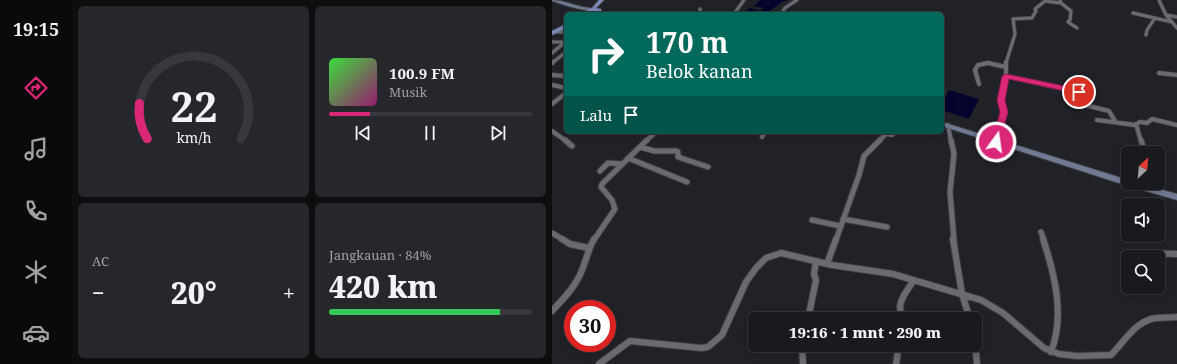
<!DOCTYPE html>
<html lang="id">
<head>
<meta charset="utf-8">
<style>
	body { margin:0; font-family:"Noto Serif",serif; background:#26272a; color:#f1f3f6; height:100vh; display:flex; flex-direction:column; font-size:15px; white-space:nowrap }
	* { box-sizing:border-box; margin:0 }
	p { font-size:13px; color:#9fa1a4 }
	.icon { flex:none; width:22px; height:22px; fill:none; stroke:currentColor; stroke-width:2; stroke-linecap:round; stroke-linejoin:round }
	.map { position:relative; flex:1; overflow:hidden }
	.details { display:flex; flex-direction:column; gap:6px; padding:6px; background:#0e0e10; width:480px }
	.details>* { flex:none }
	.hud { position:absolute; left:12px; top:12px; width:380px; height:122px; border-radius:6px; box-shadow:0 2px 10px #0003,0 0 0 1px #37383b; background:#00695c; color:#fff; overflow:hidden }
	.needle { width:26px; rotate:26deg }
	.tools { position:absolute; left:569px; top:146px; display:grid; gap:8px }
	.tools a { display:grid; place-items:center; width:44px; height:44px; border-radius:6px; background:#191a1d; box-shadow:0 2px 10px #0003,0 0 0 1px #37383b; font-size:20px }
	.speed { position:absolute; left:12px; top:300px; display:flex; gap:8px; font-size:20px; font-weight:700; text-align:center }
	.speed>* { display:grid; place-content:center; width:52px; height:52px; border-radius:50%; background:#191a1d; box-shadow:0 2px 10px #0003,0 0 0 1px #37383b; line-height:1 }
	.speed .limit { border:6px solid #d22; background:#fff; color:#111 }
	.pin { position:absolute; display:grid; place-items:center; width:34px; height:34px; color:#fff; margin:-17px; border:2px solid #fff; border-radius:50%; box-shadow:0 1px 4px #0007 }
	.me { position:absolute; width:44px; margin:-22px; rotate:14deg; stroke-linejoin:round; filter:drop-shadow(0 0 3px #0008) }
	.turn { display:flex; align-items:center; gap:14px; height:84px; padding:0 16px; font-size:18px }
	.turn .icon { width:52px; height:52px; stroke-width:2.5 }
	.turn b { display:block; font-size:28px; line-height:34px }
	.then { display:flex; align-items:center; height:38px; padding:0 16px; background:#0003; gap:8px; font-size:15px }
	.big { font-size:30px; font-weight:800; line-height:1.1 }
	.details .widget { flex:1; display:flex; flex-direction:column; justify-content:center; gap:6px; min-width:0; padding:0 14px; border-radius:6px; background:#26272a }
	.details .dial { align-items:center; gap:0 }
	.dial svg { height:104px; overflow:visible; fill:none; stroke:#37383b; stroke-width:7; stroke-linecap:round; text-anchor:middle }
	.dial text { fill:#f1f3f6; stroke:none }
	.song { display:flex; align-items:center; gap:12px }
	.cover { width:48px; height:48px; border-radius:6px; background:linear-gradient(135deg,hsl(120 70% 55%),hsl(320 70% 35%)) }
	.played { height:4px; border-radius:2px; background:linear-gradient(90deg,#db2777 20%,#37383b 20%) }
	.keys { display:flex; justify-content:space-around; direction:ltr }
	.heat { display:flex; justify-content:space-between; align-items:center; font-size:22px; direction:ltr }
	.charge { height:6px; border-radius:3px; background:linear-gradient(90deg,#34c759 84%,#37383b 0) }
	.details .tiles { flex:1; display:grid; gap:6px; grid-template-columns:repeat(2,1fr) }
	.trip { position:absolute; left:196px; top:312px; width:234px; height:40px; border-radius:6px; background:#191a1d; box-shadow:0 2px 10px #0003,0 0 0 1px #37383b; font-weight:800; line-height:40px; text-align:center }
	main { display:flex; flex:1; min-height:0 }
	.tab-bar { display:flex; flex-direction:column; width:72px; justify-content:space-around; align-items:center; background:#0a0a0c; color:#9fa1a4 }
	.tab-bar .icon { width:28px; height:28px }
	.tab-bar .on { color:#db2777 }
	.tab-bar b { font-size:18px; color:#f1f3f6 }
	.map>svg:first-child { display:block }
	.water { fill:#03032d }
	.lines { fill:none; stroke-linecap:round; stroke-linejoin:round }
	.street-far3-casing { stroke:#3c3e41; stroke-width:4.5 }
	.street-far2-casing { stroke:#3c3e41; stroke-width:5.5 }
	.street-far1-casing { stroke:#3c3e41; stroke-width:7 }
	.street-casing { stroke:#3c3e41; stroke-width:8 }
	.secondary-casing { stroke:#3c3e41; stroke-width:2 }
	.primary-casing { stroke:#3c3e41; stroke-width:2 }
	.street-far3 { stroke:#696b70; stroke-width:3 }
	.street-far2 { stroke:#696b70; stroke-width:4 }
	.street-far1 { stroke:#696b70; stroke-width:5 }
	.street { stroke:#696b70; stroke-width:6 }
	.secondary { fill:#717a94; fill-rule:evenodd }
	.primary { fill:#7a89b9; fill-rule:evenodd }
	.route { fill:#db2777; stroke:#8e194d }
</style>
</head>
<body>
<main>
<nav class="tab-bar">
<b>19:15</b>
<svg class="icon on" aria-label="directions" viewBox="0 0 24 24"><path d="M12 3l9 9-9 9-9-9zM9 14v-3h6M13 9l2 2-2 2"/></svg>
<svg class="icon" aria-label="music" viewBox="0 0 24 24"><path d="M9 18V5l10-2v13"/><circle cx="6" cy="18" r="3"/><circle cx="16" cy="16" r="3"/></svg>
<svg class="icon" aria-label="phone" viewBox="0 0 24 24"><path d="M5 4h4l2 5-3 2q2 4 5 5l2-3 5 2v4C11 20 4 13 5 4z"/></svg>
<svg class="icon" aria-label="climate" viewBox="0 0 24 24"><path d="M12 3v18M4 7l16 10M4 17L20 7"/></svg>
<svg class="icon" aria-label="car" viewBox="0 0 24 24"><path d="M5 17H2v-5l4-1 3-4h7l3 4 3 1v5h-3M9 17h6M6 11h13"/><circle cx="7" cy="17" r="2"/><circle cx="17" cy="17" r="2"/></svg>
</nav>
<section class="details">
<div class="tiles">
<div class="widget dial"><svg viewBox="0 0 100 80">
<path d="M14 69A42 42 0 1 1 86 69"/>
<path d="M14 69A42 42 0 0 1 8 42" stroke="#db2777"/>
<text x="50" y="56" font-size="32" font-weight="700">22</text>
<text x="50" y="72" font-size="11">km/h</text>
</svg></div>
<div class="widget">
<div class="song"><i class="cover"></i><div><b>100.9 FM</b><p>Musik</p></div></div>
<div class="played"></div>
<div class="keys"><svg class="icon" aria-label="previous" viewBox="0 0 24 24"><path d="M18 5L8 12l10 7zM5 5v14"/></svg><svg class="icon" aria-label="pause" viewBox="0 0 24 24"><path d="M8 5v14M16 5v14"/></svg><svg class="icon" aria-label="next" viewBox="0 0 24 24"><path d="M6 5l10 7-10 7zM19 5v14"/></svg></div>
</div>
<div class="widget"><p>AC</p>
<div class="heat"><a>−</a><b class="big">20°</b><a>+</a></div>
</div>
<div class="widget"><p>Jangkauan · 84%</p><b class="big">420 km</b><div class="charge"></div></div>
</div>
</section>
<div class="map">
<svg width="625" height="364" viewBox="0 0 625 364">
	<rect width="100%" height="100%" fill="#212227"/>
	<path class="water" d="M208 0H236L230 2 214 14H191L196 11H194L198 8 208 11 212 8 202 6Z
		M397 90 427 99 417 119 393 111 390 104Z"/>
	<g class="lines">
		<defs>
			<path id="street-far3" d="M607 0 614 15 625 28
				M509 3 519 11 518 20 516 22 525 28
				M148 9 149 14
				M581 13 620 22
				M182 14 192 0
				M229 14 233 8 245 0
				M615 15 625 17
				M1 32H14
				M594 35 595 30 603 18
				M0 42H13
				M0 53 13 42
				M0 63 14 52
				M454 63 463 34 461 19 480 18 484 11 483 9 493 1 509 3 508 0"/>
			<path id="street-far2" d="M0 63 1 62
				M607 73 625 75
				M0 75 14 76
				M454 76 528 92 533 105 557 111 563 121
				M427 84 423 70 426 65 436 63 454 67
				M0 85 14 88
				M0 104 14 93
				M545 120 583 125 588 122 595 123 600 119 625 125
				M584 124 589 141
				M396 125 399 141
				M0 131 14 141
				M210 137 213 132
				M94 141 104 132
				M327 141 334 134 340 135 343 132
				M444 141 452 112 449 100 454 76V62"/>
			<path id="street-far1" d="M13 140 20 146
				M399 140 402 154 398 192 402 240
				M589 140 593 153
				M444 142V140
				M88 147 102 151H124L126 152V157L156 167
				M76 158 135 182
				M48 171 56 163 70 164
				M603 183 604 191
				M291 219 335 227
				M260 220 288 226
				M489 232 492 240
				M0 233 12 240
				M42 240 63 209 60 200 49 187 50 184 95 140
				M284 240 307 175 312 156 328 140"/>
			<path id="street" d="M10 239 18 244 37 248
				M401 239 410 294 418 319
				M491 239C503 275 513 316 499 352
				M580 257 583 253 625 254
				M275 264 284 239
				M0 311C8 302 18 293 24 282 33 269 34 253 42 239
				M256 319 264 280 262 274 264 261
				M351 319C343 303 353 295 361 281
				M423 342 425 364
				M250 345 251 364
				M47 364 78 341 149 348 156 347 170 335 194 282 204 268 214 258 229 253 280 265 341 274 429 300 451 313 492 348 507 354 525 356 559 355C571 343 582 324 599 319 607 317 617 318 625 317
				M344 364 347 345"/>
			<path id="secondary" d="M0 0C9 0 18 4 27 6 32 8 38 7 43 9 32 13 11 4 0 1Z
				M45 10H47L50 14H46Z
				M390 122 576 180V183H586L625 194V200L576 186 390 126Z"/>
			<path id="primary" d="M47 0H52L44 8 49 9V11H40L35 14H31V12L40 8Z
				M14 24V28L0 35V31Z"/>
		</defs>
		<use href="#street-far3" class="street-far3-casing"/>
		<use href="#street-far2" class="street-far2-casing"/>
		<use href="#street-far1" class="street-far1-casing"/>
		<use href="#street" class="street-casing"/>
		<use href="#secondary" class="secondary-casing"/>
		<use href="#primary" class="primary-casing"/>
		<use href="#street-far3" class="street-far3"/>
		<use href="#street-far2" class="street-far2"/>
		<use href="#street-far1" class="street-far1"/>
		<use href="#street" class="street"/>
		<use href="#secondary" class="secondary"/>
		<use href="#primary" class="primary"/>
	</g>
	<path class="route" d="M454 74 527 89 530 92 527 94 457 79 453 100 456 112 448 142 444 144 440 142 448 112 445 100 450 76Z"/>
</svg>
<div class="tools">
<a><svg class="needle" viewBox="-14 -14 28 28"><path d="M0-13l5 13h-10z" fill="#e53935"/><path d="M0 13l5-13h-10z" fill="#9fa1a4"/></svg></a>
<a><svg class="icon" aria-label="sound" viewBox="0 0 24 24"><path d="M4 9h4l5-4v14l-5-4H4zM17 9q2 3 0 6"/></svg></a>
<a><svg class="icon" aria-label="search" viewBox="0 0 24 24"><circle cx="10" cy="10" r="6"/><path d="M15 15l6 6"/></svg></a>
</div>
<div class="speed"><div class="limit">30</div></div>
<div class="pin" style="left:527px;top:92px;background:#d93025"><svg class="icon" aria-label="arrive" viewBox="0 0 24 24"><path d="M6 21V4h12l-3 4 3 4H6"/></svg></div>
<svg class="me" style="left:444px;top:142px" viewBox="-20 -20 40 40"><circle r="17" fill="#db2777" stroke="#fff" stroke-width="3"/><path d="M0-11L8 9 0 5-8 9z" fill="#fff"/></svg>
<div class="trip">19:16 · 1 mnt · 290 m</div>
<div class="hud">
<div class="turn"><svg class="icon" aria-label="right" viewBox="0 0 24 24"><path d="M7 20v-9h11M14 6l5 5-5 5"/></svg><div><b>170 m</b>Belok kanan</div></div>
<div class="then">Lalu<svg class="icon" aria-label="arrive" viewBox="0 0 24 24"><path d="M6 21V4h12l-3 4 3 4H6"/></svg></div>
</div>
</div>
</main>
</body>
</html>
